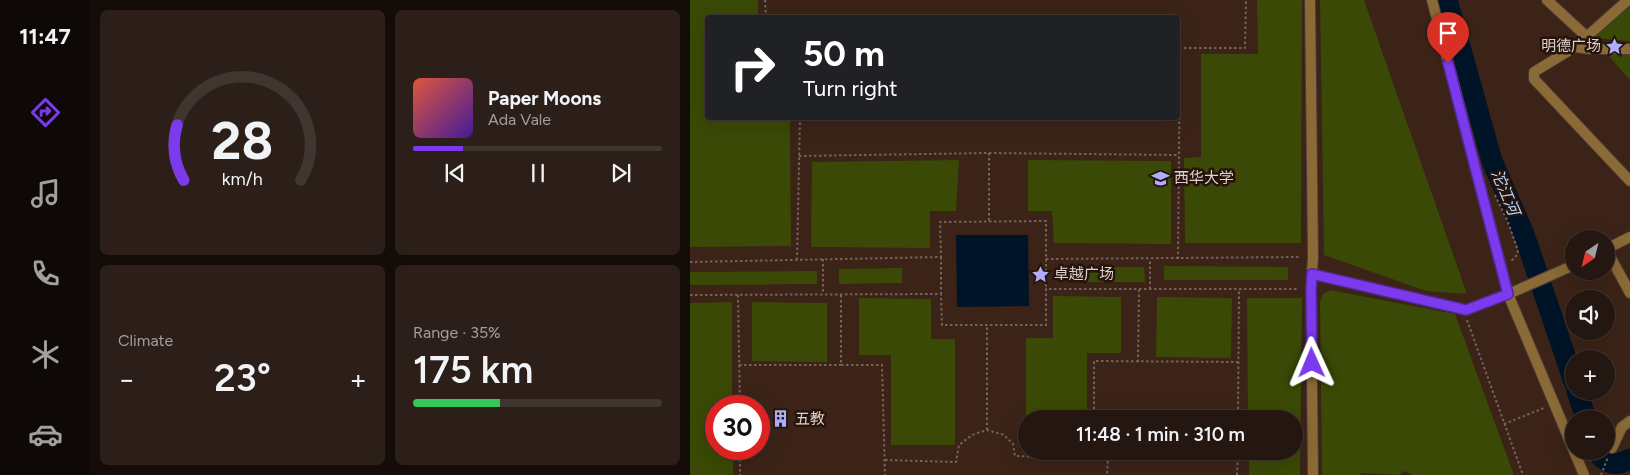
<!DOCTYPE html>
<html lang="en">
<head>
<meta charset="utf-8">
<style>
	body { margin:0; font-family:Figtree,"Noto Sans SC",sans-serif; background:#2c1f19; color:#f1f3f6; height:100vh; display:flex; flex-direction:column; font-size:19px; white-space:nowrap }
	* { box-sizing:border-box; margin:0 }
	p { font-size:16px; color:#a39f9f }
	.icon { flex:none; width:28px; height:28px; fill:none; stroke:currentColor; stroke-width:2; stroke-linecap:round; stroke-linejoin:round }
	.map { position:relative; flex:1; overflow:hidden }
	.sheet { display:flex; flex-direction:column; gap:10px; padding:10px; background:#140c09; width:600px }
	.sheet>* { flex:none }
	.guide { position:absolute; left:15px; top:15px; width:475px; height:105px; border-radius:5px; box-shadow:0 5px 20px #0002,0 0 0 1px #413530; background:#202124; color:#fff; overflow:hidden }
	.needle { width:32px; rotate:215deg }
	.fabs { position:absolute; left:875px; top:230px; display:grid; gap:10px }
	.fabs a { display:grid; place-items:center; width:50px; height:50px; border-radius:50%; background:#241610; box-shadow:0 5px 20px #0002,0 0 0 1px #413530; font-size:25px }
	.speed { position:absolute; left:15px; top:395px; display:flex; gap:10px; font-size:25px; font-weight:700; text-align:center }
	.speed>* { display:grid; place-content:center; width:65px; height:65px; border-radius:50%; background:#241610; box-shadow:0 5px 20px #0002,0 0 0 1px #413530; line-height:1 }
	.speed .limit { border:8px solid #d22; background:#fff; color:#111 }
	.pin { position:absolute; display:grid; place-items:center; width:42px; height:42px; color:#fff; margin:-51px -21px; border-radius:50% 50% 50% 0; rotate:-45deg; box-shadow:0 0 5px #0007 }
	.pin .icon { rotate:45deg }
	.me { position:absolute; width:55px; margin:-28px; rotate:359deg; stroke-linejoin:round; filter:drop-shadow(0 0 4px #0008) }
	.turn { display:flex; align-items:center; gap:18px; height:105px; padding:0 15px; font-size:22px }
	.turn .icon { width:65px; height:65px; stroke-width:2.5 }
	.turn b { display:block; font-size:35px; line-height:42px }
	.big { font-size:38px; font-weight:600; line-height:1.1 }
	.sheet .widget { flex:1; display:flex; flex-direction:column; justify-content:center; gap:8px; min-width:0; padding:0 18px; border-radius:8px; background:#2c1f19 }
	.sheet .dial { align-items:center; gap:0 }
	.dial svg { height:130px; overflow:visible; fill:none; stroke:#413530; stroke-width:7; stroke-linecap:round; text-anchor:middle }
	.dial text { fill:#f1f3f6; stroke:none }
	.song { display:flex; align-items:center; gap:15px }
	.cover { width:60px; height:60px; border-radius:8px; background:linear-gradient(135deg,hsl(10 70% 55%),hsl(260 70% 35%)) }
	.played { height:5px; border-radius:2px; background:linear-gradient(90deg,#7c3aed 20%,#413530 20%) }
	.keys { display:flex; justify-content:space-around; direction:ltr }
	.heat { display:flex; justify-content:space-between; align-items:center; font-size:28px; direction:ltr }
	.charge { height:8px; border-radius:4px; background:linear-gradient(90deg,#34c759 35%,#413530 0) }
	.sheet .tiles { flex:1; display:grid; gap:10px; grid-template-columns:repeat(2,1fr) }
	.trip { position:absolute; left:328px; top:410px; width:285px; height:50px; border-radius:25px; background:#241610; box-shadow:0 5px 20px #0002,0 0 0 1px #413530; font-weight:600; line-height:50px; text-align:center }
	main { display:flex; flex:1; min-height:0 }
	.tab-bar { display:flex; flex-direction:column; width:90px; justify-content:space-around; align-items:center; background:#0e0906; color:#a39f9f }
	.tab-bar .icon { width:35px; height:35px }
	.tab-bar .on { color:#7c3aed }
	.tab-bar b { font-size:22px; color:#f1f3f6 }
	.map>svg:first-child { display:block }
	.built { fill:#3b2317; fill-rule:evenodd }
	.green { fill:#3a4905 }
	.water { fill:#001427 }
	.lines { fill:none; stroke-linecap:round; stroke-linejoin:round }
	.river { stroke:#001427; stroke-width:21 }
	.street-casing { stroke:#4c3a32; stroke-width:12 }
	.path { stroke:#74635c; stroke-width:2; stroke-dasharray:2.5 2.5; stroke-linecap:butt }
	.street { stroke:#8a6a36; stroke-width:10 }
	.route-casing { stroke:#51269a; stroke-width:12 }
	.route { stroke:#7c3aed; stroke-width:9 }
	.labels { text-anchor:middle; stroke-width:5; stroke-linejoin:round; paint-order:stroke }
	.poi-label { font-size:15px; fill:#dfd2cc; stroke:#26140c; text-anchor:start }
	.water-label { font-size:16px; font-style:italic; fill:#b5d9fa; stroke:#26140c }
</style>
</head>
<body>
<main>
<nav class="tab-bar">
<b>11:47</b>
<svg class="icon on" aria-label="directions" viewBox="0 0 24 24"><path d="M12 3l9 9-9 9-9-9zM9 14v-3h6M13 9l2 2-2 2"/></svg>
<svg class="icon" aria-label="music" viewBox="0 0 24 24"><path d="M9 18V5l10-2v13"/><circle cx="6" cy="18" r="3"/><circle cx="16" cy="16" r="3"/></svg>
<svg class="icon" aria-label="phone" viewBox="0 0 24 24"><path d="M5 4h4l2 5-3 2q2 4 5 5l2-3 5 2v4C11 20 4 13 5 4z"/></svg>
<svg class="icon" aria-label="climate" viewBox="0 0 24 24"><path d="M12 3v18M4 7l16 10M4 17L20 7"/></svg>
<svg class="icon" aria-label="car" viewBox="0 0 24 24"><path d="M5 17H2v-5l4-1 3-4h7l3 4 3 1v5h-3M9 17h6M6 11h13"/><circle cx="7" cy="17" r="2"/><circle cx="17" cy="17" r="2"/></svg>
</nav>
<section class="sheet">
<div class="tiles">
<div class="widget dial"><svg viewBox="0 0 100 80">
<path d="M14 69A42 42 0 1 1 86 69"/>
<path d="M14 69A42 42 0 0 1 10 35" stroke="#7c3aed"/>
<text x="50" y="56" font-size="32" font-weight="700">28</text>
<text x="50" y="72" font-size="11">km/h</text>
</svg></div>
<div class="widget">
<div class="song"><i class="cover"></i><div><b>Paper Moons</b><p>Ada Vale</p></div></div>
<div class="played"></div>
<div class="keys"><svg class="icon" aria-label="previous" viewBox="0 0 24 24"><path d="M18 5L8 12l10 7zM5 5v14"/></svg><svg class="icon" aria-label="pause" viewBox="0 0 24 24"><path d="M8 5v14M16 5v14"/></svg><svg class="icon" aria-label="next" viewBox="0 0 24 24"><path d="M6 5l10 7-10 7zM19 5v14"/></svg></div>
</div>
<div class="widget"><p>Climate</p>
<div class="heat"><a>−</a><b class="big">23°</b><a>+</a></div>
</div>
<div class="widget"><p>Range · 35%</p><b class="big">175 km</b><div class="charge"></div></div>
</div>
</section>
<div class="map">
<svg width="940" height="475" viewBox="0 0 940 475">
	<rect width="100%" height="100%" fill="#301d15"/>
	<path class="built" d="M0 0H940V475H0ZM18 18H488V118H18ZM884 239H916V271H884ZM884 299H916V331H884ZM884 359H916V391H884ZM26 406H69V449H26ZM336 419H604V451H336ZM884 419H916V451H884Z"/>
	<path class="green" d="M0 0H68V17L18 18V118H100L101 246 0 247Z
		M567 0H612L611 243H495L494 158 511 157V54H568Z
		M630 0H674L777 294 736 291 634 255Z
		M940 6V41L903 38Z
		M916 53H940V80Z
		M269 160 266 211H240V248L121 247 122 162Z
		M338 160 481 161V244L364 243 362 211H338Z
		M474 266 598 267V280H474Z
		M391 267H454L455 282H391Z
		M212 268V283L149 284V269Z
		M127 271V284L0 285V272Z
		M640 290 765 314 824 475H723L715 471 708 475 672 473 670 475H632L630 301 633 294Z
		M363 296 431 297V353H397V419H336V448V338H363Z
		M467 297 542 298 541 358 466 357Z
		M169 298 241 299V339H265V445H201V355H169Z
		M557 298H612L610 475H559V451H604V419H558Z
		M42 302V406H26V449H43V475H0V303Z
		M62 302 137 303V362L62 361Z"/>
	<path class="water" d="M266 235H338L339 306 267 307Z"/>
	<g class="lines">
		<path class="river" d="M757 0 802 161 834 234 884 382
			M887 391 896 419
			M907 451C915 464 927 467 940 459"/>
		<defs>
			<path id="street" d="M620 0 623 257 621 289 623 475
				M742 0 818 294 884 451
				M857 0 897 37
				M938 0 885 47 844 72V79L940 181
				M885 47 900 49H940
				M916 249 940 293
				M916 249 940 237
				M622 274 776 310 823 292 884 265
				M922 448 932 427 940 421
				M884 451 894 475"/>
		</defs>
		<use href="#street" class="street-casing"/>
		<path class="path" d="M75 0 76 18
			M299 153V221
			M109 156 299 153 488 155
			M805 195 818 222 828 251 827 255 821 261
			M251 257V294
			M133 259V294
			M356 259V289
			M488 259 490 48H555L556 0
			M107 260 110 118
			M0 262 251 257 250 222 356 221V259L611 257
			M460 289V259
			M0 295 251 294 252 325H356V289H609
			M48 295 50 406
			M151 295V365H192L195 475
			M777 320 833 475
			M448 362 449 290
			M49 365H151
			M404 419V361L548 362
			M548 419 549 289
			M814 424 854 408
			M297 430V325
			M50 449V475
			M403 451V459H418L417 475
			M195 460 266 462 269 445 282 435 297 430 314 435 323 444 325 456 403 459
			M547 475 548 451
			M911 475 918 457"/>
		<use href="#street" class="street"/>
	</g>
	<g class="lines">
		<defs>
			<path id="route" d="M622 363 621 289 622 274 776 310 818 294 758 63"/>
		</defs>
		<use href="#route" class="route-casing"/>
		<use href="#route" class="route"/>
	</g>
	<defs>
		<symbol id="sight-bare" viewBox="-9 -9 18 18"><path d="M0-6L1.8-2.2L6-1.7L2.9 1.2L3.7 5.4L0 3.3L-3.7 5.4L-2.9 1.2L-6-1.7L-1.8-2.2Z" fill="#aeaefb" stroke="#26140c" stroke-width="2.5" paint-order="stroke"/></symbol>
		<symbol id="university-bare" viewBox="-9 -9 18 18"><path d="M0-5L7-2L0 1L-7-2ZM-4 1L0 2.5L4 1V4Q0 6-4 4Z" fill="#aeaefb" stroke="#26140c" stroke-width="2.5" paint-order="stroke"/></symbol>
		<symbol id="building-bare" viewBox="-9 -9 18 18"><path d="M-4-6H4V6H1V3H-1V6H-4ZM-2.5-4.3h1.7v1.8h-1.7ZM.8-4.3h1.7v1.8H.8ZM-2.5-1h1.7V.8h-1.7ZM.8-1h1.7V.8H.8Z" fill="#aeaefb" stroke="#26140c" stroke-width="2.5" paint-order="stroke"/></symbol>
	</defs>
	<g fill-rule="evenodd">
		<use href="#sight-bare" x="912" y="34" width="25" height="25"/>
		<use href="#university-bare" x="458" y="166" width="25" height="25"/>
		<use href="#sight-bare" x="338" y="262" width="25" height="25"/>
		<use href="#building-bare" x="78" y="406" width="25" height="25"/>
	</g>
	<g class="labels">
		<g class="poi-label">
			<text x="911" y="51" text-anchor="end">明德广场</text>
			<text x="484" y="183">西华大学</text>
			<text x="364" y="279">卓越广场</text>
			<text x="105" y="424">五教</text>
		</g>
		<g class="water-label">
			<text transform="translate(816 192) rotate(67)" y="6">沱江河</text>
		</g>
	</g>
</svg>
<div class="fabs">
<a><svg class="needle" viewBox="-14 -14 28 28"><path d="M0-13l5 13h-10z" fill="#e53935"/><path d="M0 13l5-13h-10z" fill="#a39f9f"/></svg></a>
<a><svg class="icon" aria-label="sound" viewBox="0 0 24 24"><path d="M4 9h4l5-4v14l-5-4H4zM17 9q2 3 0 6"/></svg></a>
<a>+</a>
<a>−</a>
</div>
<div class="speed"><div class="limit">30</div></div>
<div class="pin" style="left:758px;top:63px;background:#d93025"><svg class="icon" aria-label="arrive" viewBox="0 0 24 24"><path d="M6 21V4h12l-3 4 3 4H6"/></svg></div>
<svg class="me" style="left:622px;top:363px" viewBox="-20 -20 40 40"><path d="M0-17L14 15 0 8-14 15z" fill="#7c3aed" stroke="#fff" stroke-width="4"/></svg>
<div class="trip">11:48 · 1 min · 310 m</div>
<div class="guide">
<div class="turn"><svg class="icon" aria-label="right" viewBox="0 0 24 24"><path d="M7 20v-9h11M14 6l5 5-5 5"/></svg><div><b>50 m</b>Turn right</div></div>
</div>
</div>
</main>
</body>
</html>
